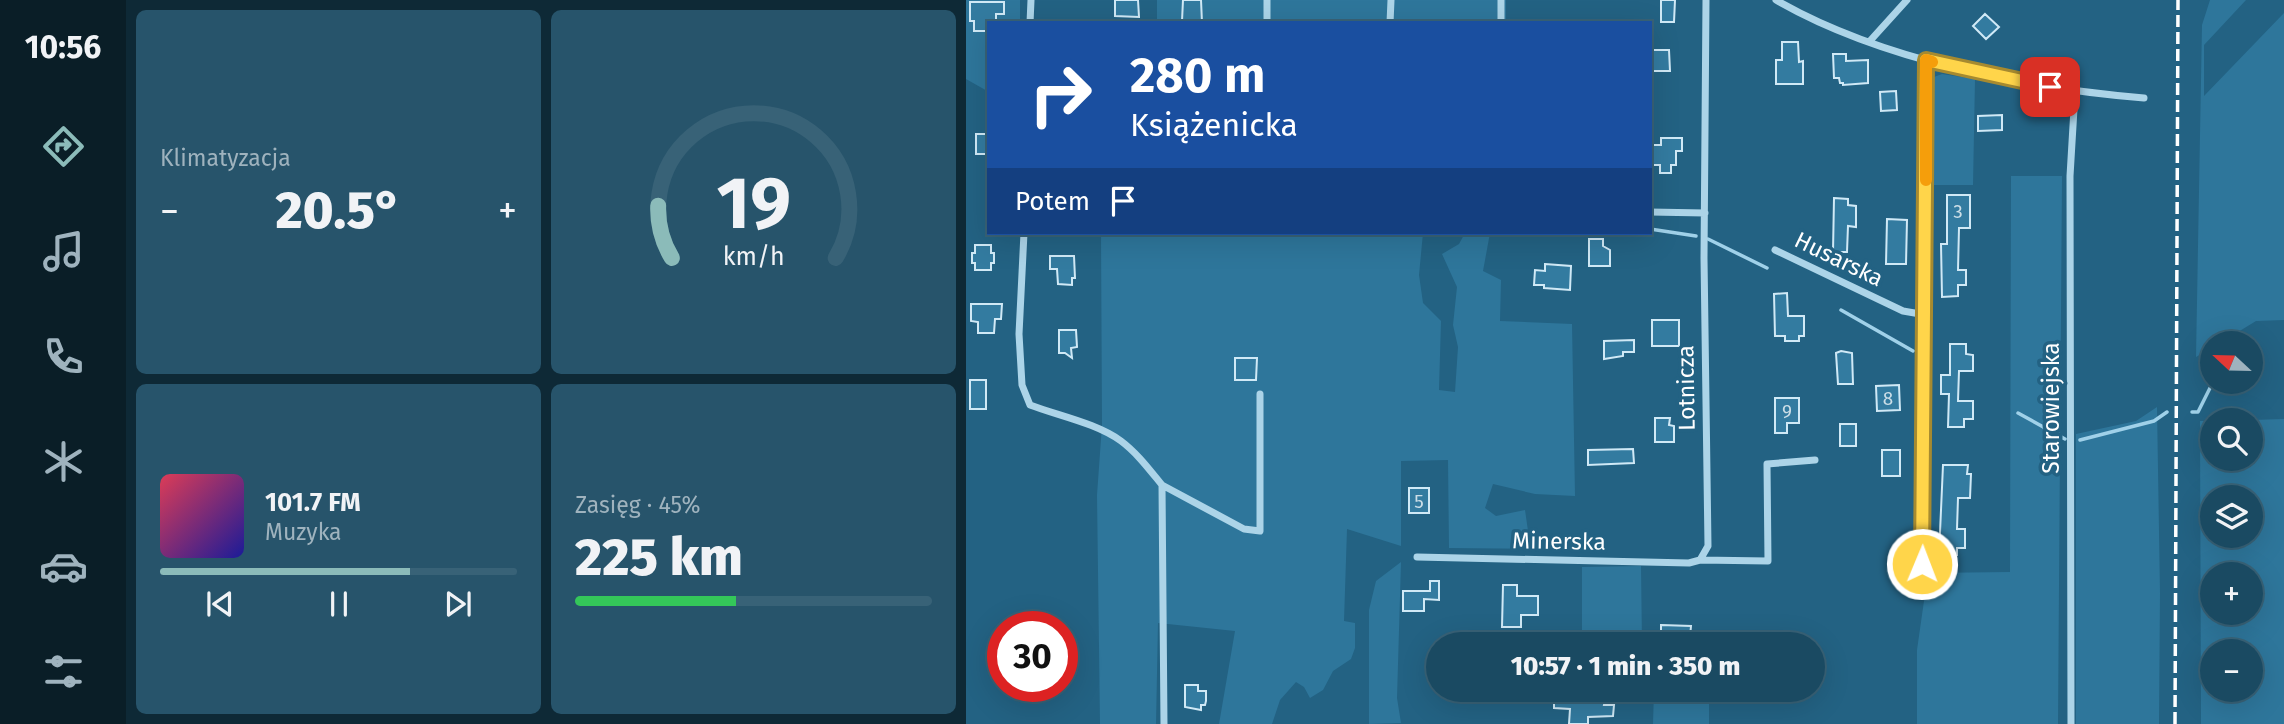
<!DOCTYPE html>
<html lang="pl">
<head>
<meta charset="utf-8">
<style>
	body { margin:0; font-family:"Fira Sans",sans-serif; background:#27546b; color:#f1f3f6; height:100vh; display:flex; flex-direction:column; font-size:26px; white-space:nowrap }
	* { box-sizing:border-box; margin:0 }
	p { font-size:23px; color:#9fb3be }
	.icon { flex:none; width:38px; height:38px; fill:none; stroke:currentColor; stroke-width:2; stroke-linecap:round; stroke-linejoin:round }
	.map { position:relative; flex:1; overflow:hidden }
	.panel { display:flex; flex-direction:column; gap:10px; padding:10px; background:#0e2936; width:840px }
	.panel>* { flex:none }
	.hud { position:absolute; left:21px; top:21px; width:665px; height:214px; border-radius:0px; box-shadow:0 7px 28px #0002,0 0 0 2px #386277; background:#1a4fa0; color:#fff; overflow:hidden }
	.needle { width:46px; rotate:292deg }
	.buttons { position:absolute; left:1234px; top:331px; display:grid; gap:14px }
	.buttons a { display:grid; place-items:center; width:63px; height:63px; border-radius:50%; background:#1a4a62; box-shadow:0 7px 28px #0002,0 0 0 2px #386277; font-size:35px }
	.speed { position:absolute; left:21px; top:611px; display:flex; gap:14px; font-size:35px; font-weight:700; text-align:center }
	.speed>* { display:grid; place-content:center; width:91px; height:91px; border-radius:50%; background:#1a4a62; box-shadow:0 7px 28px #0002,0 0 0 2px #386277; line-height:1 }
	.speed .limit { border:10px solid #d22; background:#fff; color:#111 }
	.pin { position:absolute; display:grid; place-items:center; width:60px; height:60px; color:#fff; margin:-30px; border-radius:14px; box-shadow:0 4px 10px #0006 }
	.me { position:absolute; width:77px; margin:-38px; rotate:1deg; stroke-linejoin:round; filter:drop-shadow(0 0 5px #0008) }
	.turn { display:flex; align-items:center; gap:24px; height:147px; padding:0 28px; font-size:32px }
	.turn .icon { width:91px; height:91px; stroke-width:2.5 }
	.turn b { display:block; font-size:49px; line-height:60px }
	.then { display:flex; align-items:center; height:66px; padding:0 28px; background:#0003; gap:14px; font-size:26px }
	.big { font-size:52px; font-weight:800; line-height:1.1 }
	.panel .card { flex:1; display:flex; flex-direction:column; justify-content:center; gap:10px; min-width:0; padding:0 24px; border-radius:10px; background:#27546b }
	.panel .dial { align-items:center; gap:0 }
	.dial svg { height:182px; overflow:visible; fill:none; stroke:#386277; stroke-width:7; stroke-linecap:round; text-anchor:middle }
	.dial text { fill:#f1f3f6; stroke:none }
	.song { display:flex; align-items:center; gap:21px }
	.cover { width:84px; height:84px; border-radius:10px; background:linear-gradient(135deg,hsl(350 70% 55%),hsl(240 70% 35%)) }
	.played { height:7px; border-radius:4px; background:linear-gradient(90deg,#8bbbb9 70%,#386277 70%) }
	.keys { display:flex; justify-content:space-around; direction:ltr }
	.heat { display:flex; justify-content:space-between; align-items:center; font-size:38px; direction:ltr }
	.charge { height:10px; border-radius:5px; background:linear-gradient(90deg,#34c759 45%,#386277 0) }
	.panel .tiles { flex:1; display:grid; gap:10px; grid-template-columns:repeat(2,1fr) }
	.trip { position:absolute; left:460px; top:632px; width:399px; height:70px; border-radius:35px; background:#1a4a62; box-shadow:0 7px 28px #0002,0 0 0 2px #386277; font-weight:800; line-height:70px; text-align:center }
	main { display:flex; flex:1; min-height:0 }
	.menu { display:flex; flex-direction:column; width:126px; justify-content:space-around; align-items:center; background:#0a1e27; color:#9fb3be }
	.menu .icon { width:49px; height:49px }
	.menu .on { color:#8bbbb9 }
	.menu b { font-size:32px; color:#f1f3f6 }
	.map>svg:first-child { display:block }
	.green { fill:#2e769b; fill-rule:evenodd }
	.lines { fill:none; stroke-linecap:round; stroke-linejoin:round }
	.stream { stroke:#a0d1e9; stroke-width:3.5 }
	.building { fill:#337ba0; stroke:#d0e9f6; stroke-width:2 }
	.minor { stroke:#acd4e8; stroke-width:7 }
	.rail { stroke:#fff; stroke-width:3.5; stroke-dasharray:12 5; stroke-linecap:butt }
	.route-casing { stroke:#a68a30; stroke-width:18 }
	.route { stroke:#ffd54a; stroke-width:12 }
	.slow { stroke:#f59e0b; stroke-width:12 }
	.labels { text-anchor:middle; stroke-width:7; stroke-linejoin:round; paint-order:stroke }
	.number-label { font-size:19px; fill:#ccdee7 }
	.street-label { font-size:23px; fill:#fff; stroke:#236283 }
</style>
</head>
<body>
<main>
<nav class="menu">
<b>10:56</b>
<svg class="icon on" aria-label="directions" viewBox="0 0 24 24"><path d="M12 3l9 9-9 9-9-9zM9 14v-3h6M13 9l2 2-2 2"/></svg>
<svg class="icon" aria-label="music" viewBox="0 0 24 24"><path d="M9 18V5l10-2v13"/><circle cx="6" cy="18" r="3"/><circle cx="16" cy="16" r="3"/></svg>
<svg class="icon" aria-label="phone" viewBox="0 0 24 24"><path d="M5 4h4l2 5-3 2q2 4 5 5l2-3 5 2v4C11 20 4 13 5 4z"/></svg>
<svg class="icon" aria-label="climate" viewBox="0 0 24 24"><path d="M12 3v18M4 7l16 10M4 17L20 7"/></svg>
<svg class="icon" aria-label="car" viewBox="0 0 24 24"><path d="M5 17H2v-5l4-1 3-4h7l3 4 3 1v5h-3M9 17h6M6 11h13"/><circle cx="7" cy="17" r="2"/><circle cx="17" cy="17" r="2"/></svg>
<svg class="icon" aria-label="filters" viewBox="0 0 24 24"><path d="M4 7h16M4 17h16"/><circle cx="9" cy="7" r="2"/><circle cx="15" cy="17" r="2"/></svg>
</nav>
<section class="panel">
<div class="tiles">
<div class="card"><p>Klimatyzacja</p>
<div class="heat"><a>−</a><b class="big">20.5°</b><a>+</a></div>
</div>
<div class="card dial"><svg viewBox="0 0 100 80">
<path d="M14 69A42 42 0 1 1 86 69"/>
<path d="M14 69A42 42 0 0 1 8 46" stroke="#8bbbb9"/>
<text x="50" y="56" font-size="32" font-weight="700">19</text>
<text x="50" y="72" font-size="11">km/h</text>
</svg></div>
<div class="card">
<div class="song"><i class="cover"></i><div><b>101.7 FM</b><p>Muzyka</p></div></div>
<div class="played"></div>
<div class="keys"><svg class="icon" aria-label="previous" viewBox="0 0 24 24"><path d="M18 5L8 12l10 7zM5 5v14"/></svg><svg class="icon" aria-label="pause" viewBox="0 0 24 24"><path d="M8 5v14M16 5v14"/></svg><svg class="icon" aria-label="next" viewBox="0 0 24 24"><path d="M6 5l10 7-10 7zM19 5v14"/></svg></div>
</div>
<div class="card"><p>Zasięg · 45%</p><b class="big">225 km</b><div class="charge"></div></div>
</div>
</section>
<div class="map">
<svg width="1318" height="724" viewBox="0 0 1318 724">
	<rect width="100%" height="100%" fill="#236283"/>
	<path class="green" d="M0 0H54V23H23V92L0 79Z
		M191 0H540V23H191Z
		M1244 0H1280L1238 45V96L1318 13V320L1290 321 1254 343H1246V348L1230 357 1236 25Z
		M976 74 1009 79 1007 185H967L968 77Z
		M1045 176H1096L1092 724H951V650L962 573 1044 572Z
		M135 233H457L453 275 457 303 475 321 473 390 489 392 492 347 487 325 491 287 476 254 493 244 499 233H524L517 271 535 280 534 321 606 324 609 496 569 494 527 484 519 508 530 516 559 510 562 531 605 549 483 548 482 460 435 461V546L381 529 378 621 389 623V648L385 659 367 671 357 690 344 698 338 687 330 682 314 700 306 724H253L269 631 192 623 190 724H134L131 495 136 425Z
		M1191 407 1194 593 1193 724H1110V434L1170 421Z
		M1318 419V724H1235L1234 421H1246V458H1284L1285 420ZM1246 497H1284V536H1246ZM1246 574H1284V612H1246ZM1284 651V690H1246V651Z
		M435 562 431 698 435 723 403 724V610L410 581Z
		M675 566 676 644H616V567Z
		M688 690H743V724H687Z"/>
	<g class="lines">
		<path class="stream" d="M684 229 730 236
			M742 239 801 268
			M875 310 947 351
			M1267 343 1274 338
			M1226 412H1232L1247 382
			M1052 413 1099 439
			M1114 440 1188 421 1201 412"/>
	</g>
	<path class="building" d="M149 0H172L173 17 149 16Z
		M217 0H235L236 23 216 21Z
		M695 0H709L708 22H695Z
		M4 2H38V14H30V23H23V31H8V21H4Z
		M1019 14 1033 27 1020 39 1007 26Z
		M816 42H832L833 62 837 61V84H810V60H816Z
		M684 50H703L704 71H684Z
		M867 54H880V61L902 60V83L877 85V83H874L873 78H868Z
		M930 91 931 110 915 111 914 92Z
		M1036 115V130L1012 131V116Z
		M10 134H23V154H10Z
		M695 138H716V151H710V165H705V173H694V165H687V145H695Z
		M981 195H1004V228H993L992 270H1000V285H992V296L976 297 975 244H981Z
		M868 198 882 199V205L890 206V227L882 226 881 252H867Z
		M921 219 941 220 940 264H920Z
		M623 239H637V246L644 250V266H623Z
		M9 245H25V253H28V263H25V270H9V263H6V253H9Z
		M84 256H108L109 278H106V285L92 284 91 269H84Z
		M579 264 605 266 604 290 578 288V285H568L569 270 579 271Z
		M821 293 822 316H838V336H833V341H819V336H809L808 294Z
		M5 304H36L35 319H29L28 333H12V322L5 321Z
		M686 320H713V346H686Z
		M93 330H110L111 347 105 348 106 358 99 353H93Z
		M668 340V352H657V356L638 359V341Z
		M984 344H1000V354L1007 355V371H993L992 401H1007V419H998V427H982L983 394H975V375H984Z
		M875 351 886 353 887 384H872L870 353Z
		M269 358H291L290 380H269Z
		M4 380H20V409H4Z
		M933 385 934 410 911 411 910 386Z
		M809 398H833V423H821V433H809Z
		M689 418H704L703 425 708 426V442H689Z
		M874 424H890V446H874Z
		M667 449 668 463 622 465V450Z
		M916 450H934V476H916Z
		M977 465H1002L1001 474H1005L1004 498H992L991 529H999V548H991V555H973Z
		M443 488H463V513H443Z
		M464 581H473V600L458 599V611H437V591H464Z
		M537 585H551V596H572V615H555V627H536Z
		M695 625 725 626 724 637 695 636Z
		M219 685H232V691H240V701L239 705H235V710L219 707Z
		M588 691 605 692V698L627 699V701H639L638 705H648L647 716 622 717V724H603L604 709 588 708Z"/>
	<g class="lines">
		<path class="minor" d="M810 0C914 60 1059 88 1178 98
			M535 19V0
			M64 23 65 0
			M301 23V0
			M424 23 425 0
			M903 42 941 0
			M684 212 739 213
			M58 233 53 334 56 385 64 405C93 416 130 423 155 441 171 453 183 469 196 485
			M809 250 937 311 960 315
			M451 557 723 563 734 560 802 561 801 464 849 460
			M734 560 742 546 738 258 740 0
			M956 564 960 60
			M198 724 196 485 278 529 294 531V394
			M1105 724 1104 176 1109 92"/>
		<path class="rail" d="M1209 724 1212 0"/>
	</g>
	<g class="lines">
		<defs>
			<path id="route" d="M956 564 960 60 1084 87"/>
		</defs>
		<use href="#route" class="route-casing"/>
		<use href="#route" class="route"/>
		<path class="slow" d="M960 180V60L966 62"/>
	</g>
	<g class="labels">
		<g class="number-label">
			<text x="992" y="218">3</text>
			<text x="922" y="405">8</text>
			<text x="821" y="418">9</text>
			<text x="453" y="508">5</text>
		</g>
		<g class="street-label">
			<text transform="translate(873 259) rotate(26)" y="8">Husarska</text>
			<text transform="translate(720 388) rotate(-91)" y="8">Lotnicza</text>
			<text transform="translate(1085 408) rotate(-90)" y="8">Starowiejska</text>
			<text transform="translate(593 541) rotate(1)" y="8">Minerska</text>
		</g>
	</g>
</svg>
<div class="buttons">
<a><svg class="needle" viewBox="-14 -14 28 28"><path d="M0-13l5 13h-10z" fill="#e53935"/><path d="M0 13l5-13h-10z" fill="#9fb3be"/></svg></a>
<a><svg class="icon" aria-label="search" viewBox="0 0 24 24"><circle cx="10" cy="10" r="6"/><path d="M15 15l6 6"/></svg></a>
<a><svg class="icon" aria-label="layers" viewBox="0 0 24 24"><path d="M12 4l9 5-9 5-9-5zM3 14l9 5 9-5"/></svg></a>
<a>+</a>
<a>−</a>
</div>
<div class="speed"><div class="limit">30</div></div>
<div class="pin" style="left:1084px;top:87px;background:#d93025"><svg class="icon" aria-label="arrive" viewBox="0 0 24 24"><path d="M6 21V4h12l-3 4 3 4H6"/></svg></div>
<svg class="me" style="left:956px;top:564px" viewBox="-20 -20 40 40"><circle r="17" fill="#ffd54a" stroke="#fff" stroke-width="3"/><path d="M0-11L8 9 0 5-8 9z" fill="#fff"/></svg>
<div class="trip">10:57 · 1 min · 350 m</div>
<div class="hud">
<div class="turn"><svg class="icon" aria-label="right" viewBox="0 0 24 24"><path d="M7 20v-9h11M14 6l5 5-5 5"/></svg><div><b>280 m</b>Książenicka</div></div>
<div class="then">Potem<svg class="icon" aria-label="arrive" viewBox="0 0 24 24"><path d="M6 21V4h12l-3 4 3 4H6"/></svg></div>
</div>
</div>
</main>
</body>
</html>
